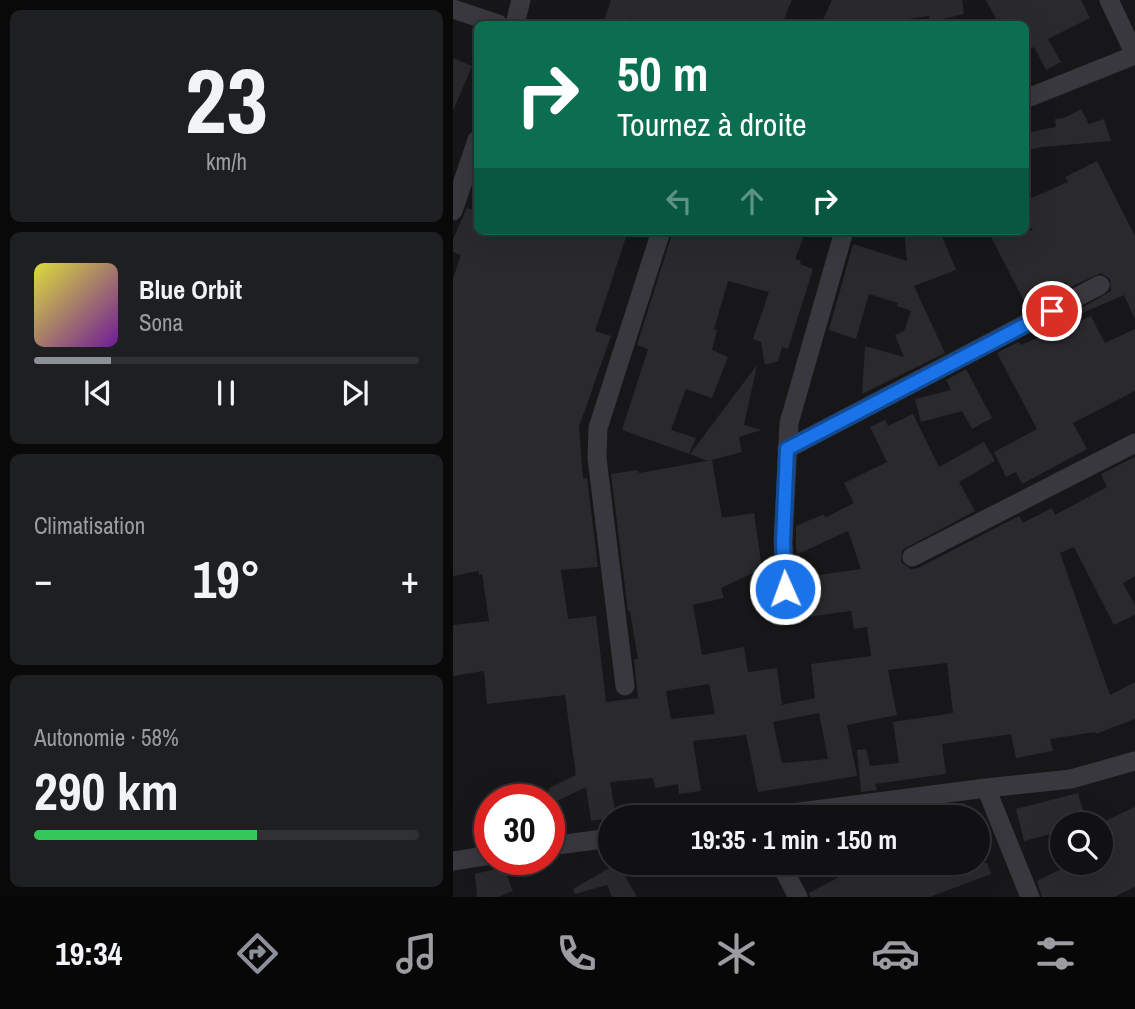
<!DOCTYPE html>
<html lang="fr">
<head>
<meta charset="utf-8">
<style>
	body { margin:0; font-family:"Archivo Narrow",sans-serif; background:#1e1f21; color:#f1f3f6; height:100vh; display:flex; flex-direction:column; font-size:26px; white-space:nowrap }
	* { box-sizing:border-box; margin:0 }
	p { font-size:23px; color:#9c9da0 }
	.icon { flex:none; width:38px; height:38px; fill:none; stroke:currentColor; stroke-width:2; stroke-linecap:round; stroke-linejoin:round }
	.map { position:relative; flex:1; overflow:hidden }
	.details { display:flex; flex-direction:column; gap:10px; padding:10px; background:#09090a; width:453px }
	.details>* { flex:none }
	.guide { position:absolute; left:21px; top:21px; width:555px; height:214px; border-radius:10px; box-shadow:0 7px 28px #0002,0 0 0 2px #303133; background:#0b6e4f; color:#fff; overflow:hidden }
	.tools { position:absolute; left:597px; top:812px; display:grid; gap:14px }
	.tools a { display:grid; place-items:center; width:63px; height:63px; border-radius:50%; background:#111113; box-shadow:0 7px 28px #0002,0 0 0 2px #303133; font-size:35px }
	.speed { position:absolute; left:21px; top:784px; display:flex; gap:14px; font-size:35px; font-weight:700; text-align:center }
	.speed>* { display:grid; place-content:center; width:91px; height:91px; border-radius:50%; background:#111113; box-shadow:0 7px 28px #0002,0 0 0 2px #303133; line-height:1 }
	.speed .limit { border:10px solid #d22; background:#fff; color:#111 }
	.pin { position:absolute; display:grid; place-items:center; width:60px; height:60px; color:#fff; margin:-30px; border:4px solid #fff; border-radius:50%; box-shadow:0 2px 7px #0007 }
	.me { position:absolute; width:77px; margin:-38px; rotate:358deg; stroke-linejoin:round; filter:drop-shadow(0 0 5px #0008) }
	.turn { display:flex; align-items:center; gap:24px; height:147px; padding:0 28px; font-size:32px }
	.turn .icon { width:91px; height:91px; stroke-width:2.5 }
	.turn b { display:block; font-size:49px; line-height:60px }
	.lanes { display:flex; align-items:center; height:66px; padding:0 28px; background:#0003; justify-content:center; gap:35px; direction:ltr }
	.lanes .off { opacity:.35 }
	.big { font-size:52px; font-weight:700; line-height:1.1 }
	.details .card { flex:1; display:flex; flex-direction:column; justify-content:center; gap:10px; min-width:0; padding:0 24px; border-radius:10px; background:#1e1f21 }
	.details .dial { align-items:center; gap:0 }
	.dial b { font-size:91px; line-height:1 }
	.song { display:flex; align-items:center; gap:21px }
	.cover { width:84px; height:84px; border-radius:10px; background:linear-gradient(135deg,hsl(60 70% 55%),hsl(280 70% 35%)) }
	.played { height:7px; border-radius:4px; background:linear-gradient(90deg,#8c9099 20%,#303133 20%) }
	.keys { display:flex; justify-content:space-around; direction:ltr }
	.heat { display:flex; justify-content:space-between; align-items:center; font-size:38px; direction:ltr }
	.charge { height:10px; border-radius:5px; background:linear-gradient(90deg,#34c759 58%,#303133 0) }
	.trip { position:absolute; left:145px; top:805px; width:392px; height:70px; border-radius:35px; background:#111113; box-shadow:0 7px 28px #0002,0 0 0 2px #303133; font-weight:700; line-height:70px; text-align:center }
	.menu { display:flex; height:112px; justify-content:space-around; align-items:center; background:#070708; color:#9c9da0 }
	.menu .icon { width:49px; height:49px }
	.menu .active { color:#8c9099 }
	.menu b { font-size:32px; color:#f1f3f6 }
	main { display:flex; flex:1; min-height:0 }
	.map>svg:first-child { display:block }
	.building { fill:#2a2a2d; fill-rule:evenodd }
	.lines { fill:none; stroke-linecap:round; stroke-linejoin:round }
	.minor { stroke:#38383e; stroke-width:19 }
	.route-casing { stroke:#114b97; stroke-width:18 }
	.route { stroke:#1a73e8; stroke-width:12 }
</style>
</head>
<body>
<main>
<section class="details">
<div class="card dial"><b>23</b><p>km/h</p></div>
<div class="card">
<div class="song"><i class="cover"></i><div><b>Blue Orbit</b><p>Sona</p></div></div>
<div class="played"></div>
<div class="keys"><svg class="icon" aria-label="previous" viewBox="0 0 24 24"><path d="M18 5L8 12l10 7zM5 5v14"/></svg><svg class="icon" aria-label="pause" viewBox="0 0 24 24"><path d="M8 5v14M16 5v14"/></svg><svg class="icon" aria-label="next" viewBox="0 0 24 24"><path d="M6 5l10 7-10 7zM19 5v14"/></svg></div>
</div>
<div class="card"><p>Climatisation</p>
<div class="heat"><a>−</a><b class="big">19°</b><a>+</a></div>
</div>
<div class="card"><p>Autonomie · 58%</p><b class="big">290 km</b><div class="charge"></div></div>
</section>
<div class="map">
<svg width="682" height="897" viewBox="0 0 682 897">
	<rect width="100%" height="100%" fill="#171719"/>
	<path class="building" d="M158 0H339L329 24H191L177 18 175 24H150Z
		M379 0H509L511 14 477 22 476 16 418 24H368Z
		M533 0H628L637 18 595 39 608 62 593 70 581 47 572 51V24H546Z
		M0 58 19 66 0 111Z
		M628 109 636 124 651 119 658 141 589 147 572 151V133L603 127 602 119 611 118Z
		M644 161 682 236V319L671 295 627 314 625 310 658 291 657 279 648 273 615 288 613 282 608 284 607 283 571 301 535 231H580L572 217V201L615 182 612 177Z
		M14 208 24 212V231H175L142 331 158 336 126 427 130 479 134 478 145 567 108 570 115 619 143 616 153 702 185 698 181 659H185L177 611H175L158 474 185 470 186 473 259 460 269 518 301 513 309 569 268 588 271 598 240 605 249 655 291 647 295 672 324 668 329 705 362 698 358 664 418 656 414 627 401 629 398 611 348 618 344 578 408 569 395 531 345 554 343 549V526L371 514 372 518 401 503 391 483 434 462 417 427 432 420 435 426 460 414 486 467 531 442 542 461 506 482 522 511 449 550 448 562 458 569 465 568 566 516 570 523 599 508 602 515 654 487 648 474 682 457V576L670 583 682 605V615L661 625 621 547 607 553 657 695 682 682V719L643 734 642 732 597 739 600 751 563 758 558 734 489 744 493 774 422 784 424 790 408 792 404 750 413 749 417 766 446 763 440 722 500 713 494 663 435 670 444 715 394 725 404 776 305 792 293 735 240 741 248 791 226 794 225 784 202 788 200 778 157 782 163 817 138 821 133 787 96 805V788L123 775 112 695 34 704 31 671 0 676V625L36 621 29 574 26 575V571L0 576V279L8 255 0 252V239ZM256 684 262 714 218 719 213 691ZM366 713 375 759 329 763 320 722Z
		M220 231H353L342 259 348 261 347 264 360 269 335 349 329 347 325 361 312 365 308 342 300 339 316 292 275 281 261 329 264 330 259 350 275 357 259 398 233 389 218 430 243 438 236 454 169 430 195 349 184 345Z
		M451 231H487L503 270 461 286 492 353 409 394 412 346 451 357 442 335 451 331 458 311 444 306 445 303 416 294 403 339 376 330 400 244 454 261Z
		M638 316 652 343 682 329V391L620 423 634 449 569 484 563 472 553 477 541 452 584 429 544 353 566 342 568 345Z
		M304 365 291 425 308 430 286 437 289 452 255 461 237 454Z
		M513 369 539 418 519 429 509 411 468 422 462 399 498 390 493 380Z
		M625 793 634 824H609V831L571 841 563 809Z
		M511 803 516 817H453L473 808Z
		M682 807V887L661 897H589L584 881 620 863H648V823Z
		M165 863 184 897H159L154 885 122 894 120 889Z
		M412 863H534L538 874 477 897H357L356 893Z
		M51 867 60 891 45 897H24L22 874Z"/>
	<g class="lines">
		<path class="minor" d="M656 0 682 55
			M0 9 45 24
			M62 24 68 0
			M572 99 682 55
			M0 211 24 140
			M334 449 647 285
			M459 557 682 443
			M332 589 330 542 336 423 391 231
			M172 686 144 458 145 428 208 231
			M533 788 577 897
			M308 817 533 788 618 779 682 761
			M96 846 158 838
			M0 861 37 855
			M327 863 345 897"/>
	</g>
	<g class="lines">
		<defs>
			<path id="route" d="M332 589 330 542 334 449 599 311"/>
		</defs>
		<use href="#route" class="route-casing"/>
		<use href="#route" class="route"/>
	</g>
</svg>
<div class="tools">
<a><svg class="icon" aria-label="search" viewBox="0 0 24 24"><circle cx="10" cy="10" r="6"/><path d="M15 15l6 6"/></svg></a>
</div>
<div class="speed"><div class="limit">30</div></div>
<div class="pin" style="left:599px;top:311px;background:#d93025"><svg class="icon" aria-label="arrive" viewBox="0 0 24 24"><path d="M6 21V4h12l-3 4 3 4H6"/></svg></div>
<svg class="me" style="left:332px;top:589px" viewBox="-20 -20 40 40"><circle r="17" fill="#1a73e8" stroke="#fff" stroke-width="3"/><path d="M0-11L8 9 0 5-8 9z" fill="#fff"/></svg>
<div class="trip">19:35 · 1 min · 150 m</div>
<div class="guide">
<div class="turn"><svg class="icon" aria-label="right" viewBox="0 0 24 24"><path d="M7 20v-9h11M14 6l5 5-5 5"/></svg><div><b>50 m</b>Tournez à droite</div></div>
<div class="lanes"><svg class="icon off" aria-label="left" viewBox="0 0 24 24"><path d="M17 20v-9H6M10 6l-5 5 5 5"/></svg><svg class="icon off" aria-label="ahead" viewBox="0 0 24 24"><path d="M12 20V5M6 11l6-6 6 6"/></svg><svg class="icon" aria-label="right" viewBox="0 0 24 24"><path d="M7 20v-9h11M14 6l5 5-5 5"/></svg></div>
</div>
</div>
</main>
<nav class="menu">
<b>19:34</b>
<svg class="icon active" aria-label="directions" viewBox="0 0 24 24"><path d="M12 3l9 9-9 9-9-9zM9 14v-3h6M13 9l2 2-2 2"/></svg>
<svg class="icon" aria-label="music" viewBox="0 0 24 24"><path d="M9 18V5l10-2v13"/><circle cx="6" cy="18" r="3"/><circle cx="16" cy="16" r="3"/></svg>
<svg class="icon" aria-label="phone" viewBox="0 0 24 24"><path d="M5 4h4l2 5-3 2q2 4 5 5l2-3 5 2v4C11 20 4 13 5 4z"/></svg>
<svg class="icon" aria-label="climate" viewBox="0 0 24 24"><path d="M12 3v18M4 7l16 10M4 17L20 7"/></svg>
<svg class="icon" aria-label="car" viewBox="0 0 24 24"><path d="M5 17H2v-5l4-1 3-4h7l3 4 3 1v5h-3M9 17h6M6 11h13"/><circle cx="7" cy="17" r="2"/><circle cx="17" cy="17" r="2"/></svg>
<svg class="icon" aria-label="filters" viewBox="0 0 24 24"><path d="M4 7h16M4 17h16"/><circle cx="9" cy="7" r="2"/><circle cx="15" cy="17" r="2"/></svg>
</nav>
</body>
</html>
